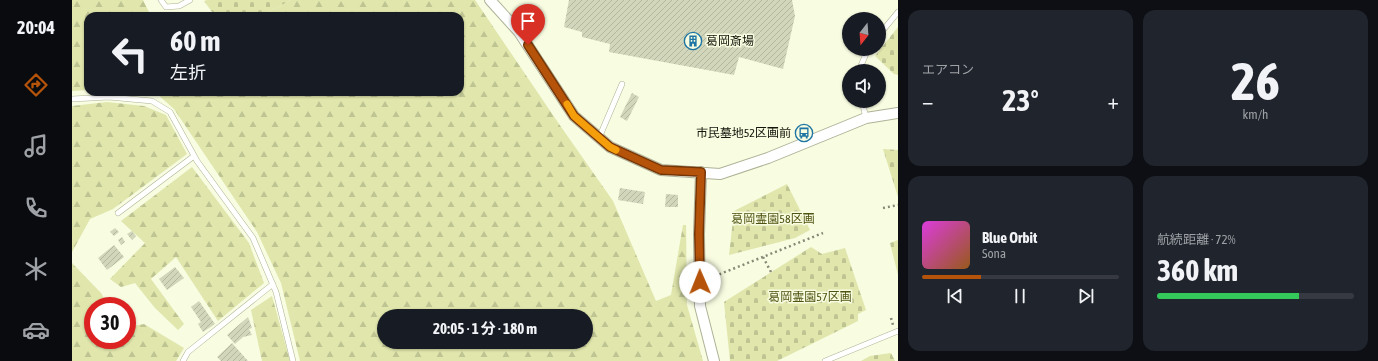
<!DOCTYPE html>
<html lang="ja">
<head>
<meta charset="utf-8">
<style>
	body { margin:0; font-family:"Asap Condensed","Noto Sans JP",sans-serif; background:#20242c; color:#f1f3f6; height:100vh; display:flex; flex-direction:column; font-size:15px; white-space:nowrap }
	* { box-sizing:border-box; margin:0 }
	p { font-size:13px; color:#9ea1a6 }
	.icon { flex:none; width:22px; height:22px; fill:none; stroke:currentColor; stroke-width:2; stroke-linecap:round; stroke-linejoin:round }
	.map { position:relative; flex:1; overflow:hidden }
	.drawer { display:flex; flex-direction:column; gap:10px; padding:10px; background:#0d0f14; width:480px }
	.drawer>* { flex:none }
	.top-card { position:absolute; left:12px; top:12px; width:380px; height:84px; border-radius:12px; box-shadow:0 1px 3px #0004; background:#171b24; color:#f1f3f6; overflow:hidden }
	.needle { width:26px; rotate:197deg }
	.fabs { position:absolute; left:770px; top:12px; display:grid; gap:8px }
	.fabs a { display:grid; place-items:center; width:44px; height:44px; border-radius:50%; background:#171b24; box-shadow:0 1px 3px #0004; font-size:20px }
	.speed { position:absolute; left:12px; top:297px; display:flex; gap:8px; font-size:20px; font-weight:700; text-align:center }
	.speed>* { display:grid; place-content:center; width:52px; height:52px; border-radius:50%; background:#171b24; box-shadow:0 1px 3px #0004; line-height:1 }
	.speed .limit { border:6px solid #d22; background:#fff; color:#111 }
	.pin { position:absolute; display:grid; place-items:center; width:34px; height:34px; color:#fff; margin:-41px -17px; border-radius:50% 50% 50% 0; rotate:-45deg; box-shadow:0 0 4px #0007 }
	.pin .icon { rotate:45deg }
	.me { position:absolute; width:44px; margin:-22px; rotate:359deg; stroke-linejoin:round; filter:drop-shadow(0 0 3px #0008) }
	.turn { display:flex; align-items:center; gap:14px; height:84px; padding:0 20px; font-size:18px }
	.turn .icon { width:52px; height:52px; stroke-width:2.5 }
	.turn b { display:block; font-size:28px; line-height:34px }
	.big { font-size:30px; font-weight:700; line-height:1.1 }
	.drawer .card { flex:1; display:flex; flex-direction:column; justify-content:center; gap:6px; min-width:0; padding:0 14px; border-radius:12px; background:#20242c }
	.drawer .dial { align-items:center; gap:0 }
	.dial b { font-size:52px; line-height:1 }
	.song { display:flex; align-items:center; gap:12px }
	.cover { width:48px; height:48px; border-radius:6px; background:linear-gradient(135deg,hsl(300 70% 55%),hsl(30 70% 35%)) }
	.played { height:4px; border-radius:2px; background:linear-gradient(90deg,#b45309 30%,#363941 30%) }
	.keys { display:flex; justify-content:space-around; direction:ltr }
	.heat { display:flex; justify-content:space-between; align-items:center; font-size:22px; direction:ltr }
	.charge { height:6px; border-radius:3px; background:linear-gradient(90deg,#34c759 72%,#363941 0) }
	.drawer .tiles { flex:1; display:grid; gap:10px; grid-template-columns:repeat(2,1fr) }
	.trip { position:absolute; left:305px; top:309px; width:216px; height:40px; border-radius:20px; background:#171b24; box-shadow:0 1px 3px #0004; font-weight:700; line-height:40px; text-align:center }
	main { display:flex; flex:1; min-height:0 }
	.tab-bar { display:flex; flex-direction:column; width:72px; justify-content:space-around; align-items:center; background:#090b0e; color:#9ea1a6 }
	.tab-bar .icon { width:28px; height:28px }
	.tab-bar .selected { color:#b45309 }
	.tab-bar b { font-size:18px; color:#f1f3f6 }
	.map>svg:first-child { display:block }
	.forest { fill:url(#forest-firs); fill-rule:evenodd }
	.cemetery { fill:url(#cemetery-stones) }
	.building { fill:url(#building-hatch) }
	.lines { fill:none; stroke-linecap:round; stroke-linejoin:round }
	.service-casing { stroke:#afb297; stroke-width:6 }
	.minor-casing { stroke:#afb297; stroke-width:12 }
	.path { stroke:#878976; stroke-width:2.5; stroke-dasharray:2 3; stroke-linecap:butt }
	.service { stroke:#fff; stroke-width:5 }
	.minor { stroke:#fff; stroke-width:10 }
	.route-casing { stroke:#753606; stroke-width:10 }
	.route { stroke:#b45309; stroke-width:7 }
	.slow { stroke:#f59e0b; stroke-width:7 }
	.labels { text-anchor:middle; stroke-width:3; stroke-linejoin:round; paint-order:stroke }
	.poi-label { font-size:12px; fill:#13140a; stroke:#f8fce0; text-anchor:start }
	.park-label { font-size:12px; fill:#4f5312; stroke:#f8fce0 }
</style>
</head>
<body>
<main>
<nav class="tab-bar">
<b>20:04</b>
<svg class="icon selected" aria-label="directions" viewBox="0 0 24 24"><path d="M12 3l9 9-9 9-9-9zM9 14v-3h6M13 9l2 2-2 2"/></svg>
<svg class="icon" aria-label="music" viewBox="0 0 24 24"><path d="M9 18V5l10-2v13"/><circle cx="6" cy="18" r="3"/><circle cx="16" cy="16" r="3"/></svg>
<svg class="icon" aria-label="phone" viewBox="0 0 24 24"><path d="M5 4h4l2 5-3 2q2 4 5 5l2-3 5 2v4C11 20 4 13 5 4z"/></svg>
<svg class="icon" aria-label="climate" viewBox="0 0 24 24"><path d="M12 3v18M4 7l16 10M4 17L20 7"/></svg>
<svg class="icon" aria-label="car" viewBox="0 0 24 24"><path d="M5 17H2v-5l4-1 3-4h7l3 4 3 1v5h-3M9 17h6M6 11h13"/><circle cx="7" cy="17" r="2"/><circle cx="17" cy="17" r="2"/></svg>
</nav>
<div class="map">
<svg width="826" height="361" viewBox="0 0 826 361">
	<defs>
		<pattern id="forest-firs" width="22" height="20" patternUnits="userSpaceOnUse"><rect width="22" height="20" fill="#e0e6ac"/><path d="M5 1l3.5 6h-7zM16 11l3.5 6h-7z" fill="#bfc493"/></pattern>
		<pattern id="cemetery-stones" width="16" height="16" patternUnits="userSpaceOnUse"><rect width="16" height="16" fill="#e0e6ac"/><path d="M2 7V4a2 2 0 0 1 4 0v3zM10 15v-3a2 2 0 0 1 4 0v3z" fill="#bfc493"/></pattern>
		<pattern id="building-hatch" width="6" height="6" patternUnits="userSpaceOnUse"><rect width="6" height="6" fill="#d2d6ba"/><path d="M-1 1l2-2M0 6l6-6M5 7l2-2" fill="none" stroke="#b3b79f"/></pattern>
	</defs>
	<rect width="100%" height="100%" fill="#f8fce0"/>
	<path class="forest" d="M0 0H71L79 16H16V90L0 91Z
		M219 0H403L487 124 541 201 584 301 599 295 611 225H614L615 305 631 361H228L209 283 185 232 102 109 83 92H388V16H189ZM312 316H514V342H312Z
		M35 102 72 106 94 115 115 154 41 209 18 219 0 252V106Z
		M120 167 177 243 192 283 146 321 104 257 79 279 112 324 106 330 83 308 63 283 49 287 38 279 73 243 49 221Z
		M0 263 29 293 37 306H21V340H55V327L72 324 112 348 104 361H0Z
		M200 296 218 361H190L179 310Z"/>
	<path class="cemetery" d="M135 0H219L189 16H143L132 1Z
		M826 27V75L822 74 803 56Z
		M811 149 826 150V197Z
		M715 184 738 230 723 238 657 255 662 211Z
		M826 240V275L818 243Z
		M739 247 750 254 773 248 794 310 786 314V321L705 361H658L652 302Z
		M819 353 823 361H789L798 356Z"/>
	<path class="building" d="M497 0H720L723 16 711 69 667 57 662 75 537 52 538 44 510 37V32L492 27Z
		M560 93 567 97 555 121 548 117Z
		M548 188 573 192 571 204 546 200Z
		M594 194 606 195V207H593Z
		M43 228 47 232 42 236 38 232Z
		M60 231 64 236 60 240 55 234Z
		M50 237 53 242 49 245 46 240Z
		M42 245 52 257 35 270 26 258Z
		M103 267 112 278 95 290 87 279Z
		M127 301 143 324 131 332 126 324 129 322 119 307Z
		M176 317 180 328 177 329 180 335 171 337 163 344 155 335Z
		M160 343 176 361H149L145 357Z"/>
	<g class="lines">
		<defs>
			<path id="service" d="M89 0 94 7 107 6 118 0
				M807 35 826 12
				M788 71V68L796 49
				M0 99 37 97 80 101 98 112 125 161 181 238 204 292 221 361
				M790 101 794 118
				M527 138 550 84
				M46 213 122 156
				M111 361 116 352 201 284
				M753 361 826 331"/>
			<path id="minor" d="M418 0 447 32 502 116 538 147 589 170 648 174 696 158 794 118 826 113
				M629 172 627 234 628 306 642 361"/>
		</defs>
		<use href="#service" class="service-casing"/>
		<use href="#minor" class="minor-casing"/>
		<path class="path" d="M811 208 826 205
			M691 257 699 272
			M638 278 751 233
			M819 318 821 325"/>
		<use href="#service" class="service"/>
		<use href="#minor" class="minor"/>
	</g>
	<g class="lines">
		<defs>
			<path id="route" d="M456 45 502 116 538 147 589 170 629 172 627 234 628 282"/>
		</defs>
		<use href="#route" class="route-casing"/>
		<use href="#route" class="route"/>
		<path class="slow" d="M495 104 502 116 538 147 544 150"/>
	</g>
	<defs>
		<symbol id="building-ring" viewBox="-11 -11 22 22"><circle r="9.5" fill="#f8fce0" stroke="#1e75a4" stroke-width="1.5"/><path d="M-4-6H4V6H1V3H-1V6H-4ZM-2.5-4.3h1.7v1.8h-1.7ZM.8-4.3h1.7v1.8H.8ZM-2.5-1h1.7V.8h-1.7ZM.8-1h1.7V.8H.8Z" fill="#1e75a4"/></symbol>
		<symbol id="bus-ring" viewBox="-11 -11 22 22"><circle r="9.5" fill="#f8fce0" stroke="#1e75a4" stroke-width="1.5"/><path d="M-5-6H5V4H4V6H2V4H-2V6H-4V4H-5ZM-3.5-4V0h7V-4ZM-3.5 1.2v1.5H-2V1.2ZM2 1.2v1.5H3.5V1.2Z" fill="#1e75a4"/></symbol>
	</defs>
	<g fill-rule="evenodd">
		<use href="#building-ring" x="611" y="31" width="20" height="20"/>
		<use href="#bus-ring" x="722" y="123" width="20" height="20"/>
	</g>
	<g class="labels">
		<g class="poi-label">
			<text x="634" y="45">葛岡斎場</text>
			<text x="719" y="137" text-anchor="end">市民墓地52区画前</text>
		</g>
		<g class="park-label">
			<text x="701" y="223">葛岡霊園58区画</text>
			<text x="738" y="301">葛岡霊園57区画</text>
		</g>
	</g>
</svg>
<div class="fabs">
<a><svg class="needle" viewBox="-14 -14 28 28"><path d="M0-13l5 13h-10z" fill="#e53935"/><path d="M0 13l5-13h-10z" fill="#9ea1a6"/></svg></a>
<a><svg class="icon" aria-label="sound" viewBox="0 0 24 24"><path d="M4 9h4l5-4v14l-5-4H4zM17 9q2 3 0 6"/></svg></a>
</div>
<div class="speed"><div class="limit">30</div></div>
<div class="pin" style="left:456px;top:45px;background:#d93025"><svg class="icon" aria-label="arrive" viewBox="0 0 24 24"><path d="M6 21V4h12l-3 4 3 4H6"/></svg></div>
<svg class="me" style="left:628px;top:282px" viewBox="-20 -20 40 40"><circle r="19" fill="#fff"/><path d="M0-13L10 11 0 6-10 11z" fill="#b45309"/></svg>
<div class="trip">20:05 · 1 分 · 180 m</div>
<div class="top-card">
<div class="turn"><svg class="icon" aria-label="left" viewBox="0 0 24 24"><path d="M17 20v-9H6M10 6l-5 5 5 5"/></svg><div><b>60 m</b>左折</div></div>
</div>
</div>
<section class="drawer">
<div class="tiles">
<div class="card"><p>エアコン</p>
<div class="heat"><a>−</a><b class="big">23°</b><a>+</a></div>
</div>
<div class="card dial"><b>26</b><p>km/h</p></div>
<div class="card">
<div class="song"><i class="cover"></i><div><b>Blue Orbit</b><p>Sona</p></div></div>
<div class="played"></div>
<div class="keys"><svg class="icon" aria-label="previous" viewBox="0 0 24 24"><path d="M18 5L8 12l10 7zM5 5v14"/></svg><svg class="icon" aria-label="pause" viewBox="0 0 24 24"><path d="M8 5v14M16 5v14"/></svg><svg class="icon" aria-label="next" viewBox="0 0 24 24"><path d="M6 5l10 7-10 7zM19 5v14"/></svg></div>
</div>
<div class="card"><p>航続距離 · 72%</p><b class="big">360 km</b><div class="charge"></div></div>
</div>
</section>
</main>
</body>
</html>
